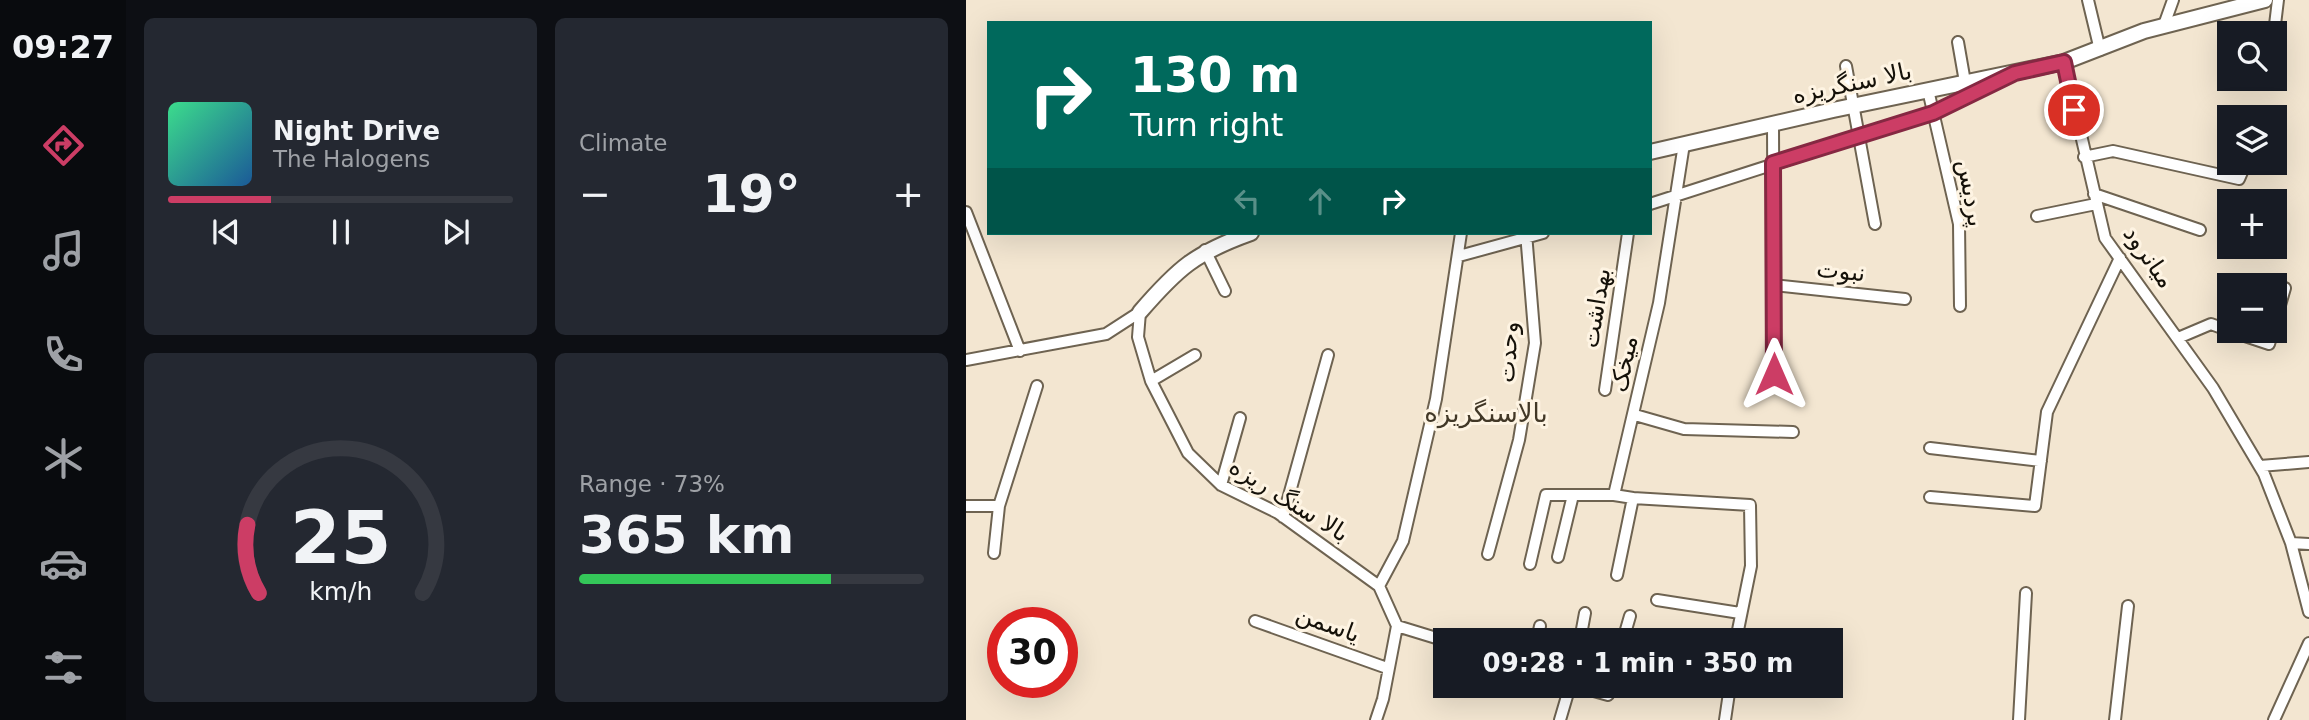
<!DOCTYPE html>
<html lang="en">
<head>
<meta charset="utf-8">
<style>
	body { margin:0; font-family:"DejaVu Sans","Noto Sans Arabic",sans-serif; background:#242831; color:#f1f3f6; height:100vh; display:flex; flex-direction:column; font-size:26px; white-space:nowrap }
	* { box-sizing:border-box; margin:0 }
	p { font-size:23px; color:#9ea1a6 }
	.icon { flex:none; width:38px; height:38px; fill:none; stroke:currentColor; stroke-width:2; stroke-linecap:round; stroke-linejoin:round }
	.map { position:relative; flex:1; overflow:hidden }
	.drawer { display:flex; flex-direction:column; gap:18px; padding:18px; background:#0d0f14; width:840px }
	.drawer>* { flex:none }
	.banner { position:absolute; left:21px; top:21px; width:665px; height:214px; border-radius:0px; box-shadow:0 7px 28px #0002; background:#00695c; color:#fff; overflow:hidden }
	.buttons { position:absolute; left:1251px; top:21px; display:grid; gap:14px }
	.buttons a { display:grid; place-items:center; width:70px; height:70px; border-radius:0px; background:#171b24; box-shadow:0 7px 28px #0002; font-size:35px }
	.speed { position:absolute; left:21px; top:607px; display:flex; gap:14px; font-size:35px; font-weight:700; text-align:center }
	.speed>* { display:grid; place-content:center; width:91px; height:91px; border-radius:50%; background:#171b24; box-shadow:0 7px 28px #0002; line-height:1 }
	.speed .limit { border:10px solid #d22; background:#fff; color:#111 }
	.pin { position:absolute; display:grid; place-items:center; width:60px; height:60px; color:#fff; margin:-30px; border:4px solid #fff; border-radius:50%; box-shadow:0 2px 7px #0007 }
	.me { position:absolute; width:77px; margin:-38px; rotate:0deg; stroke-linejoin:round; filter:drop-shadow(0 0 5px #0008) }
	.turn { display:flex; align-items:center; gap:24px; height:147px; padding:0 28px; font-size:32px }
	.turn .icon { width:91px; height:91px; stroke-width:2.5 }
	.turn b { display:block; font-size:49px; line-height:60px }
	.lanes { display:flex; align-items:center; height:66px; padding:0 28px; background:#0003; justify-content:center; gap:35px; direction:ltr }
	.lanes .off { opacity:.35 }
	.big { font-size:52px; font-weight:700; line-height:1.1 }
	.drawer .widget { flex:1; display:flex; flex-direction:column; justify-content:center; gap:10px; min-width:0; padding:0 24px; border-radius:10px; background:#242831 }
	.drawer .dial { align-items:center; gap:0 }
	.dial svg { height:182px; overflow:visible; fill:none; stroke:#363941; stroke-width:7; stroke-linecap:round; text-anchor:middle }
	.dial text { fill:#f1f3f6; stroke:none }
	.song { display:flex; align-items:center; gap:21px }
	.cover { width:84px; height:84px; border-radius:10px; background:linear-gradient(135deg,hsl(150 70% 55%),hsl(210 70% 35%)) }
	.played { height:7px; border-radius:4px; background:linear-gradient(90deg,#cc3d65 30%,#363941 30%) }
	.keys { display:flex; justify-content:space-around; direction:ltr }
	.heat { display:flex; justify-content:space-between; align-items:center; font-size:38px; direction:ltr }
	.charge { height:10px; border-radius:5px; background:linear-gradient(90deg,#34c759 73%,#363941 0) }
	.drawer .tiles { flex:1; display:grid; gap:18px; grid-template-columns:repeat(2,1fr) }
	.trip { position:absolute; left:467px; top:628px; width:410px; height:70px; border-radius:0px; background:#171b24; box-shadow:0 7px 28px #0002; font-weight:700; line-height:70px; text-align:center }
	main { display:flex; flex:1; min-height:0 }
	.dock { display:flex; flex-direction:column; width:126px; justify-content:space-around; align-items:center; background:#090b0e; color:#9ea1a6 }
	.dock .icon { width:49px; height:49px }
	.dock .selected { color:#cc3d65 }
	.dock b { font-size:32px; color:#f1f3f6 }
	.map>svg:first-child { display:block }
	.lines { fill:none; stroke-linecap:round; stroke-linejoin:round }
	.minor-casing { stroke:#6e6351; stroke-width:14 }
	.tertiary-casing { stroke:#6e6351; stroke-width:18 }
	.minor { stroke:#fff; stroke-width:10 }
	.tertiary { stroke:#fff; stroke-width:14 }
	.route-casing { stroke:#852842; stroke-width:18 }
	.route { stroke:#cc3d65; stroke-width:12 }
	.labels { text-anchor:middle; stroke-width:6; stroke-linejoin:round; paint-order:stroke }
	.street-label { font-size:24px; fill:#151109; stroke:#fef4e3 }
	.neighbourhood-label { font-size:26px; fill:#423827; stroke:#fef4e3 }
</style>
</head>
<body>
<main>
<nav class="dock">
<b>09:27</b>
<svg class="icon selected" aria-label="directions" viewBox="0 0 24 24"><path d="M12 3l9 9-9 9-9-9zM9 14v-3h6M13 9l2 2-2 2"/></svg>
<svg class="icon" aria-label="music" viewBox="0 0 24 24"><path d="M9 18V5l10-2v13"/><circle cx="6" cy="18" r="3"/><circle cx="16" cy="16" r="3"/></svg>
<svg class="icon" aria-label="phone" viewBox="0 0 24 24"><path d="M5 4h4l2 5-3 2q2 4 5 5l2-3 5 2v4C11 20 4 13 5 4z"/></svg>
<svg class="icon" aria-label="climate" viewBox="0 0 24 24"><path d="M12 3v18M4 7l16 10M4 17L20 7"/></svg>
<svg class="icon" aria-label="car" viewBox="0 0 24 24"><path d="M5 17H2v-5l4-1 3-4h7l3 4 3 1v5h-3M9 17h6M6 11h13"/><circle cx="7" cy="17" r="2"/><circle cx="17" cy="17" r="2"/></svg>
<svg class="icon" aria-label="filters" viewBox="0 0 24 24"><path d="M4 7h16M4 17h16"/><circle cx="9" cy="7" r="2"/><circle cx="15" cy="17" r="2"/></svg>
</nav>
<section class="drawer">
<div class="tiles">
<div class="widget">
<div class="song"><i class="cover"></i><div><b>Night Drive</b><p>The Halogens</p></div></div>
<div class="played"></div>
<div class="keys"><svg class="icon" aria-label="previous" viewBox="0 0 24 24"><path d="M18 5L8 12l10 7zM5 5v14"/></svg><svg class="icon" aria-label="pause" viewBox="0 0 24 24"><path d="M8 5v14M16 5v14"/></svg><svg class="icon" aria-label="next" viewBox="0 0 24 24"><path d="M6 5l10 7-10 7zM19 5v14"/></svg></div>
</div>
<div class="widget"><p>Climate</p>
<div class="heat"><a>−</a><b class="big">19°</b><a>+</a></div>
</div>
<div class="widget dial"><svg viewBox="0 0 100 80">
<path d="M14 69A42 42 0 1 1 86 69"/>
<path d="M14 69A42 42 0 0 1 9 39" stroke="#cc3d65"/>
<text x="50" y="56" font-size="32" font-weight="700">25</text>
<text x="50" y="72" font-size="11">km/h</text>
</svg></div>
<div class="widget"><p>Range · 73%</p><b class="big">365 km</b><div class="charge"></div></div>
</div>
</section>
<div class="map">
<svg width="1343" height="720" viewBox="0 0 1343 720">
	<rect width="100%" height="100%" fill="#f3e6d1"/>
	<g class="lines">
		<defs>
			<path id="minor" d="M1122 0 1134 50
				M1198 25 1207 0
				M1308 33 1312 0
				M992 42 999 82
				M1098 62 1139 238 1247 388 1298 474 1325 543 1343 612
				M880 66 909 224
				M962 90 993 224 994 306
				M807 124 808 375
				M1118 157 1147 151 1273 179 1280 163
				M1128 194 1234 230
				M684 204 967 113 1037 79
				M0 212 54 351
				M1071 216 1130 204
				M239 250 259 291
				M493 256 577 233
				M807 285 939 299
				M174 312 172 337 185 381 222 453 255 485 312 513 413 586 431 626 417 699 410 720
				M1309 322 1319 288
				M1264 331 1303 344 1307 331
				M1212 338 1245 324 1264 331
				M0 360 140 334 174 312
				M185 381 229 355
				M639 390 662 233
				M669 415 718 429 827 432
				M964 448 1075 461
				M1294 466 1343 462
				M255 485 274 418
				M964 497 1069 506 1081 412 1154 258
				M667 498 784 505 785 566 770 640
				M0 506H33
				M317 517 362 355
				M1325 543 1343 544
				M28 553 33 506 71 386
				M522 554 553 440 569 343 560 233
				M592 557 607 495
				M564 564 580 495H648
				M651 575 667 498 648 495 693 303 718 144
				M413 586 437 541 470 399 495 233
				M691 600 774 613
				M289 621 421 668
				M431 626 480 641
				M571 640 574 626
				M614 640 619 613
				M657 640 664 616
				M610 686 642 695 644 686
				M594 720 604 686
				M759 720 764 686
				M1053 720 1060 593
				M1149 720 1162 606
				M1308 720 1343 643"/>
			<path id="tertiary" d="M684 152 867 110 1098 62 1178 31 1299 0
				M174 312C212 268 229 253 285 233"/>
		</defs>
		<use href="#minor" class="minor-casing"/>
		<use href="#tertiary" class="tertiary-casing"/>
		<use href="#minor" class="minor"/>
		<use href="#tertiary" class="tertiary"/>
	</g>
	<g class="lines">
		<defs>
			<path id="route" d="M808 374 807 163 967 113 1049 73 1098 62 1108 110"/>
		</defs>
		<use href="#route" class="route-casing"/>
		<use href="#route" class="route"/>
	</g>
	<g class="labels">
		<g class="street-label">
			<text transform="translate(886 83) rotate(-12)" y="8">بالا سنگریزه</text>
			<text transform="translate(1005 193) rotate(80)" y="8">پردیس</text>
			<text transform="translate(1183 257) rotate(55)" y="8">میانرود</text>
			<text transform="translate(875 271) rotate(6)" y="8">نبوت</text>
			<text transform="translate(630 308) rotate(-81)" y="8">بهداشت</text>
			<text transform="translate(542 352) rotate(-86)" y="8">وحدت</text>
			<text transform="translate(658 364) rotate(-78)" y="8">میخک</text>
			<text transform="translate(323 500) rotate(32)" y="8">بالا سنگ ریزه</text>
			<text transform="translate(362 624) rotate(20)" y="8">یاسمن</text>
		</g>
		<g class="neighbourhood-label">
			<text x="520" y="422">بالاسنگریزه</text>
		</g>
	</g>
</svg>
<div class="buttons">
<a><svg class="icon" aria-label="search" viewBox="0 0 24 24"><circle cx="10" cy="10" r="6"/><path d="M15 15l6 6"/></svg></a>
<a><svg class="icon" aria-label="layers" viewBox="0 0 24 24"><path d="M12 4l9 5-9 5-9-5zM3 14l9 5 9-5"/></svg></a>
<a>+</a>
<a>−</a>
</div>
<div class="speed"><div class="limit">30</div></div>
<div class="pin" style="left:1108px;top:110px;background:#d93025"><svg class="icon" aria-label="arrive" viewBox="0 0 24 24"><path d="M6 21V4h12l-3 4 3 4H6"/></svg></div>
<svg class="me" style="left:808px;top:374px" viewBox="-20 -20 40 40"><path d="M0-17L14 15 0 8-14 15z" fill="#cc3d65" stroke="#fff" stroke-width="4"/></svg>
<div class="trip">09:28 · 1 min · 350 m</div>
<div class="banner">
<div class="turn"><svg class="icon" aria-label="right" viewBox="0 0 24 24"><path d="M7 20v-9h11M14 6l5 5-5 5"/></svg><div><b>130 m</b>Turn right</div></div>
<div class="lanes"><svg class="icon off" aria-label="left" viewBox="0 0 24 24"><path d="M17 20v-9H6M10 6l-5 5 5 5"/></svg><svg class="icon off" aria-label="ahead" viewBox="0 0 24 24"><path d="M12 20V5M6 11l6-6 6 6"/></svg><svg class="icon" aria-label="right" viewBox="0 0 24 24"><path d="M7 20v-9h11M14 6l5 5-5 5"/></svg></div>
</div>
</div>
</main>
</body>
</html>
